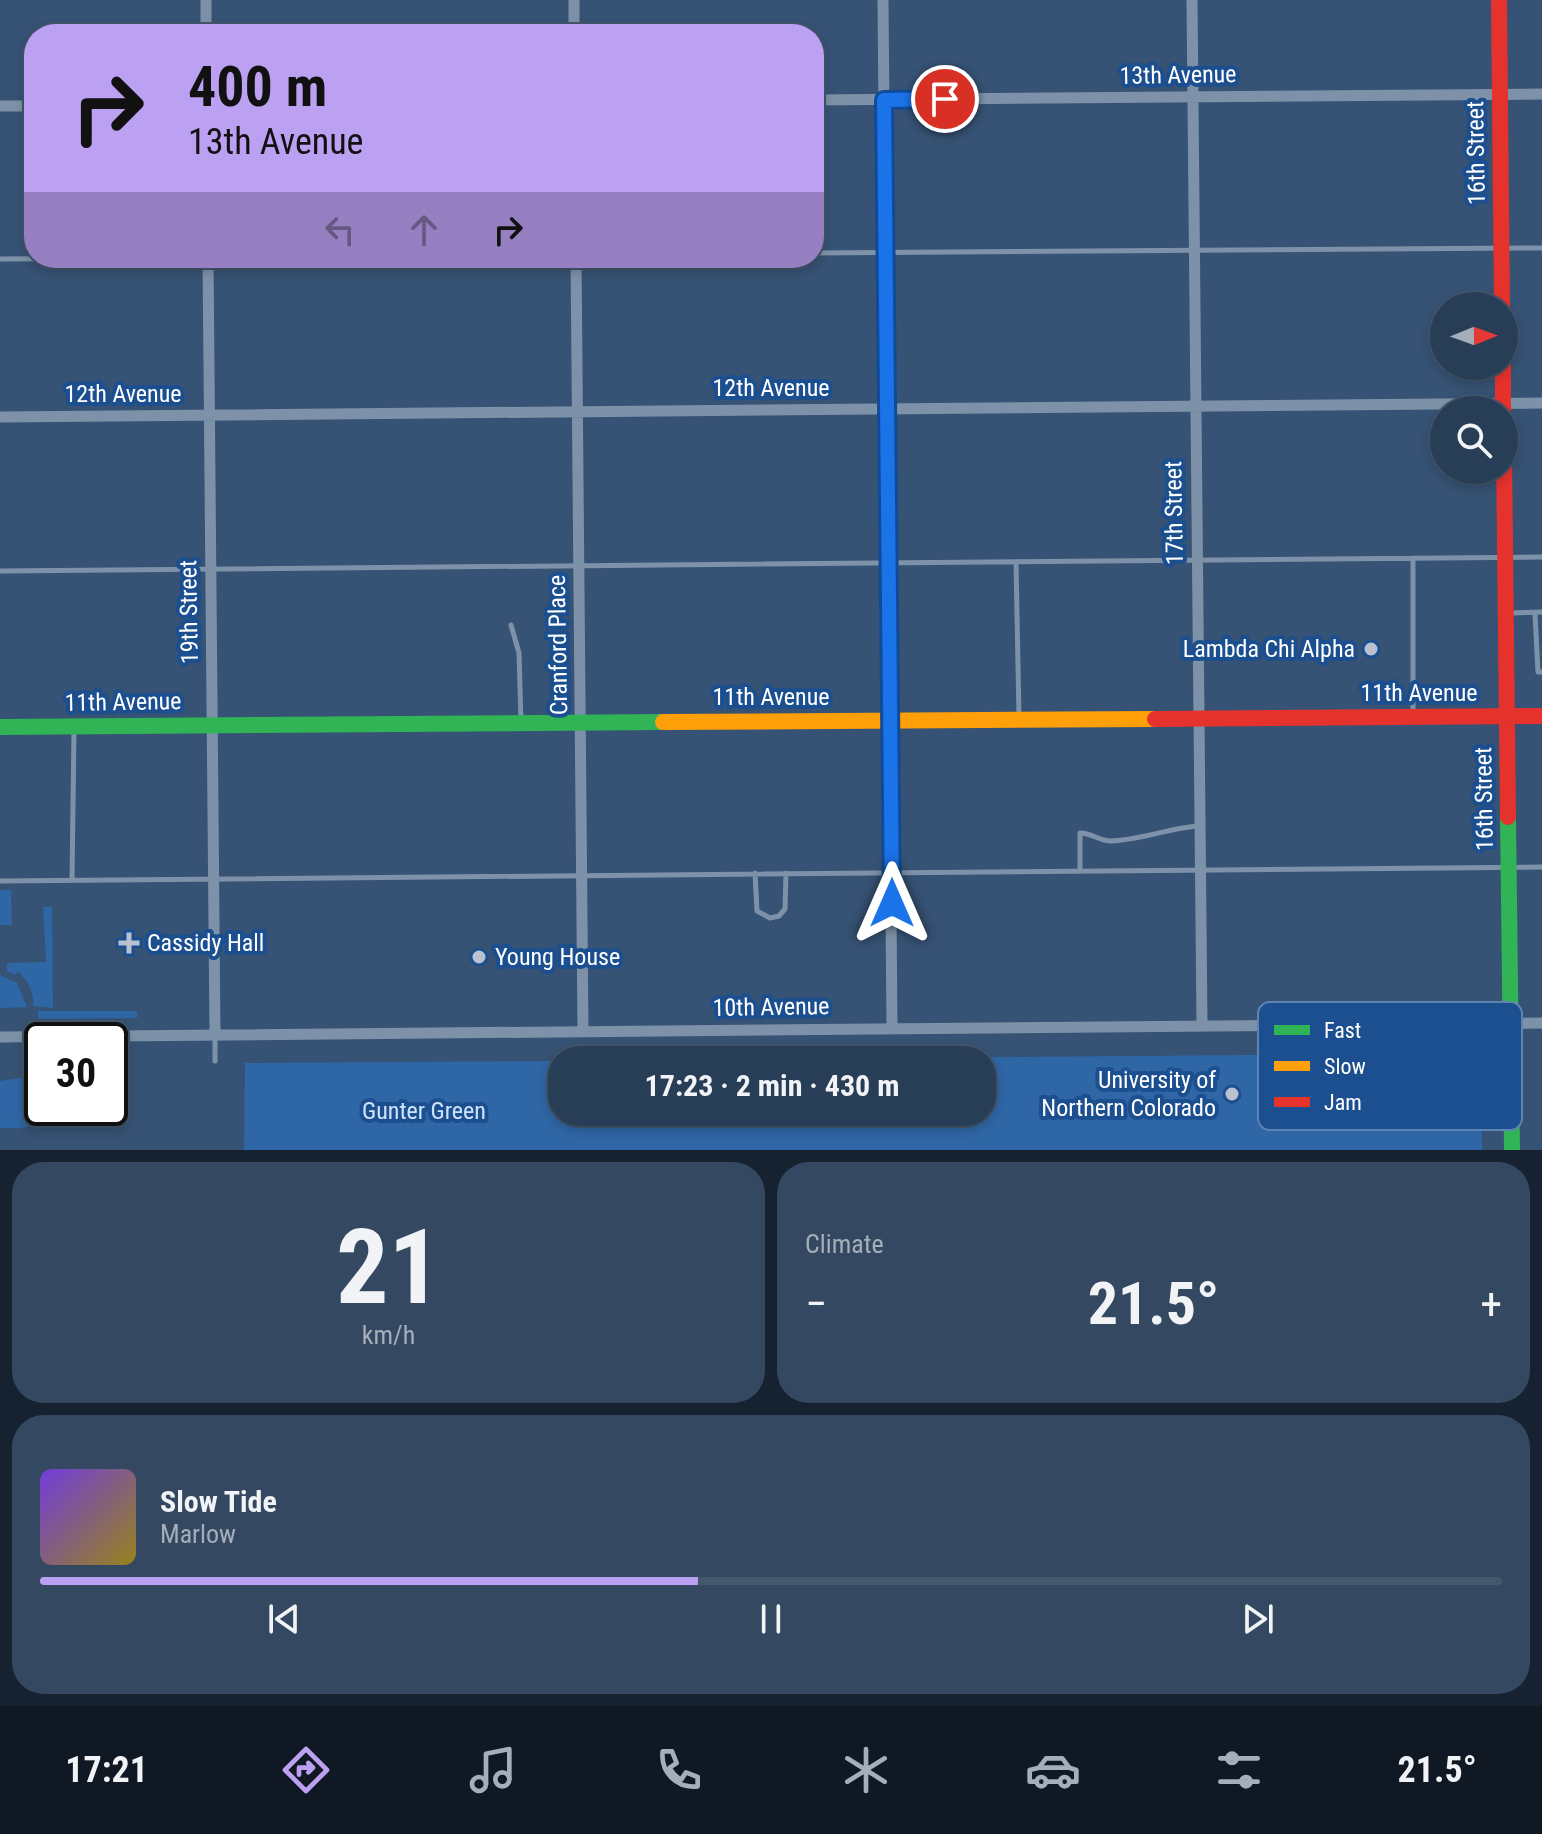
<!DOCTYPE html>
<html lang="en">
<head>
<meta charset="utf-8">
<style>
	body { margin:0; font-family:"Roboto Condensed",sans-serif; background:#344961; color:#f1f3f6; height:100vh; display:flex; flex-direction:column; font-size:30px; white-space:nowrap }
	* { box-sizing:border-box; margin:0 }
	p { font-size:26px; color:#a5aeba }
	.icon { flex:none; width:44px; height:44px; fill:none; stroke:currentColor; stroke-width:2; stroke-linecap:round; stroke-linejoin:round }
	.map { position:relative; height:1150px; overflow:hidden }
	.side { display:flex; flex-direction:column; gap:12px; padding:12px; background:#162230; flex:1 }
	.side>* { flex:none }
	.guide { position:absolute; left:24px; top:24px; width:800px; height:244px; border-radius:32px; box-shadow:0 4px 12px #0003,0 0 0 2px #44576d; background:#bca0f2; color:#111; overflow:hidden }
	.needle { width:52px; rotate:89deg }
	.controls { position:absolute; left:1430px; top:292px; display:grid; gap:16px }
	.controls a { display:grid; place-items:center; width:88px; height:88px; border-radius:50%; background:#283e57; box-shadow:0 4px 12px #0003,0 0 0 2px #44576d; font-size:40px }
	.speed { position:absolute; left:24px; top:1022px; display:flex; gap:16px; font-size:40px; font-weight:700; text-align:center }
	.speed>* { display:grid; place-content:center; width:104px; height:104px; border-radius:50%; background:#283e57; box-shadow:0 4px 12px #0003,0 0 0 2px #44576d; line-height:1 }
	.speed .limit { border:4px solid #111; border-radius:12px; background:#fff; color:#111 }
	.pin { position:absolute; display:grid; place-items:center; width:68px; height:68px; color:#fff; margin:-34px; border:4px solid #fff; border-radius:50%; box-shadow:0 2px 8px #0007 }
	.me { position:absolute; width:88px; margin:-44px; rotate:0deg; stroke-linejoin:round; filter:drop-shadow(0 0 6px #0008) }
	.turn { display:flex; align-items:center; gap:28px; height:168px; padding:0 32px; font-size:36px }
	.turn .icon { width:104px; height:104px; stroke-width:2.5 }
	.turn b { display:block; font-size:56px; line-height:68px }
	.lanes { display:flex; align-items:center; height:76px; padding:0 32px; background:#0003; justify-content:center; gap:40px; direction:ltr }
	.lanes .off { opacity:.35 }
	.big { font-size:60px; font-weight:700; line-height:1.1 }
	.side .card { flex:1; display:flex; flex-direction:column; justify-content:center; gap:12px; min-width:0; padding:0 28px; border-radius:32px; background:#344961 }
	.side .dial { align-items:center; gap:0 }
	.dial b { font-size:104px; line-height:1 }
	.song { display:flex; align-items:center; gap:24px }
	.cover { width:96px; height:96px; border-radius:12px; background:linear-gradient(135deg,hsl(260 70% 55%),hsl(50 70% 35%)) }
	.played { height:8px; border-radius:4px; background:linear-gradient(90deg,#bca0f2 45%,#44576d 45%) }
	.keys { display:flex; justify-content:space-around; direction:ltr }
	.heat { display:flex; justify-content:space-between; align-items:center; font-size:44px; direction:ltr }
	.side .tiles { flex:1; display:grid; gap:12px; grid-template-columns:1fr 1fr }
	.card:last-child { grid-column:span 2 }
	.trip { position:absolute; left:548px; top:1046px; width:448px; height:80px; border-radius:32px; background:#283e57; box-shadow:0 4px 12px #0003,0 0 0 2px #44576d; font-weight:700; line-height:80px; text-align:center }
	.menu { display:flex; height:128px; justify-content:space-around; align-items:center; background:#101923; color:#a5aeba }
	.menu .icon { width:56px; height:56px }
	.menu .selected { color:#bca0f2 }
	.menu b { font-size:36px; color:#f1f3f6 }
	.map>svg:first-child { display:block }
	.green { fill:#2f66a5 }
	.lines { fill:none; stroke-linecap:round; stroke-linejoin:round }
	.lane { stroke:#7d92a8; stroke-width:5 }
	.street { stroke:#7d92a8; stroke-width:11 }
	.fast { stroke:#30b455; stroke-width:16 }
	.slow { stroke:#ff9f0a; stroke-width:16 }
	.jam { stroke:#e5322d; stroke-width:16 }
	.route-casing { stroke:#114b97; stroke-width:20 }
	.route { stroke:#1a73e8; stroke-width:14 }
	.poi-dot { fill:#b9c2ce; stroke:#1b4f8f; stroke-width:3 }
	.labels { text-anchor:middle; stroke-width:8; stroke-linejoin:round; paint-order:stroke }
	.street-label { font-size:24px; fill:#fff; stroke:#1b4f8f }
	.poi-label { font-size:24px; fill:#fff; stroke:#1b4f8f; text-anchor:end }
	.park-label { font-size:24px; fill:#cfe3fa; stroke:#1b4f8f }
	.key { fill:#1b4f8f; stroke:#5f84b1; stroke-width:2 }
	.key-label { font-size:22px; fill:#fff }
</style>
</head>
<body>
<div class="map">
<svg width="1542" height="1150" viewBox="0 0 1542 1150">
	<rect width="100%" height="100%" fill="#365274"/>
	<path class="green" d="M0 890H11L12 925H0Z
		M43 907H52L53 1008 33 1006C34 994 29 981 18 972L15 975 7 971V963L46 962Z
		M0 975 17 983 27 1007 0 1008Z
		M38 1011H137V1018L38 1019Z
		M1481 1053 1482 1150H244L245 1063 562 1061V1112H982V1060H642Z
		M33 1076 42 1083V1108H47C39 1129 20 1129 0 1128V1081Z"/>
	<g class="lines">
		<path class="lane" d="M814 253 1542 248
			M0 259 170 258
			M1413 558V715
			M1016 562 1019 717
			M0 571 1542 557
			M1511 613 1542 612
			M1535 614 1538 672H1542
			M511 625 519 653 521 722
			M1080 870V833C1092 833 1099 841 1111 841 1141 840 1169 828 1199 826
			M755 873 757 911 770 918 779 916 785 909 786 873
			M72 880 74 731
			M0 881 1542 867
			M215 1035V1061"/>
		<path class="street" d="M206 0V34
			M574 0V34
			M883 0 892 1027
			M1192 0 1202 1025
			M814 100 1542 94
			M0 106H34
			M208 258 215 1035
			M576 258 583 1031
			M0 417 1542 403
			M0 1037 1542 1023"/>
		<path class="fast" d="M0 727 663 722
			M1508 817 1512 1150"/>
		<path class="slow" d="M663 722 1155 719"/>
		<path class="jam" d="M1499 0 1502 306
			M1503 366V410
			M1504 448 1508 817
			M1155 719 1542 716"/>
	</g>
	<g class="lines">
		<defs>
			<path id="route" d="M892 903 884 100 945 99"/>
		</defs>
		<use href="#route" class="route-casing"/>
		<use href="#route" class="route"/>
	</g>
	<g class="poi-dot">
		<circle cx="1371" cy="649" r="8"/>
		<path d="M125 931h8v8h8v8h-8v8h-8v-8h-8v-8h8z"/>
		<circle cx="479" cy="957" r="8"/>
		<circle cx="1232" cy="1094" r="8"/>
	</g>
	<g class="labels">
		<g class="street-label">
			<text transform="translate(1178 75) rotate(-1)" y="8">13th Avenue</text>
			<text transform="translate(1476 153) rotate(-91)" y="8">16th Street</text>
			<text x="771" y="396">12th Avenue</text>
			<text x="123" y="402">12th Avenue</text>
			<text transform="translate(1174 513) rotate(-91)" y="8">17th Street</text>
			<text transform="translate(189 612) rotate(-91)" y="8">19th Street</text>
			<text transform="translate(558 645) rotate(-91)" y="8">Cranford Place</text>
			<text x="1419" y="701">11th Avenue</text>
			<text x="771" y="705">11th Avenue</text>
			<text transform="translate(123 702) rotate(-1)" y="8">11th Avenue</text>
			<text transform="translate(1484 799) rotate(-91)" y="8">16th Street</text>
			<text transform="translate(771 1007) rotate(-1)" y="8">10th Avenue</text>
		</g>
		<g class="poi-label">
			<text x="1355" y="657">Lambda Chi Alpha</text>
			<text x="147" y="951" text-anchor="start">Cassidy Hall</text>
			<text x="495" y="965" text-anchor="start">Young House</text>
			<text x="1216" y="1088">University of<tspan x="1216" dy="28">Northern Colorado</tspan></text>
		</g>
		<g class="park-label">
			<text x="424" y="1119">Gunter Green</text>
		</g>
	</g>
	<rect x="1258" y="1002" width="264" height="128" rx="12" class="key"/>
	<rect x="1274" y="1025" width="36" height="10" fill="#30b455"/>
	<rect x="1274" y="1061" width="36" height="10" fill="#ff9f0a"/>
	<rect x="1274" y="1097" width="36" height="10" fill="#e5322d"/>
	<g class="key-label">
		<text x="1324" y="1038">Fast</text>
		<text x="1324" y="1074">Slow</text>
		<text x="1324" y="1110">Jam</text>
	</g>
</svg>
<div class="controls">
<a><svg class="needle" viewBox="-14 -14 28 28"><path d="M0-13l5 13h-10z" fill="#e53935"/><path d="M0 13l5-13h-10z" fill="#a5aeba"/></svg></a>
<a><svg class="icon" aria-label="search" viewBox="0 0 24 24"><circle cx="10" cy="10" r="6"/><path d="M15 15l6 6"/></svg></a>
</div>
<div class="speed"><div class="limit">30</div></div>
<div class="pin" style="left:945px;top:99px;background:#d93025"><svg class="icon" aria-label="arrive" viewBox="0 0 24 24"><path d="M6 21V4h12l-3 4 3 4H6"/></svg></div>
<svg class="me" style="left:892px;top:903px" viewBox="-20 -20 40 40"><path d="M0-17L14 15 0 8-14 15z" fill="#1a73e8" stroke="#fff" stroke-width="4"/></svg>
<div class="trip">17:23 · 2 min · 430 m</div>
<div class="guide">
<div class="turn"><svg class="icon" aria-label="right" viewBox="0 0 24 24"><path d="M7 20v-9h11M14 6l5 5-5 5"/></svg><div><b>400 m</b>13th Avenue</div></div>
<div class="lanes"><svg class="icon off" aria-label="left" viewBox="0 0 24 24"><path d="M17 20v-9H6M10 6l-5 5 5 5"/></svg><svg class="icon off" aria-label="ahead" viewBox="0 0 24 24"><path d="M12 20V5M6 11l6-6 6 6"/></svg><svg class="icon" aria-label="right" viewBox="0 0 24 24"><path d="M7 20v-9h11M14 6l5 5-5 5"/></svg></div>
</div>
</div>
<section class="side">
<div class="tiles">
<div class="card dial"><b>21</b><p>km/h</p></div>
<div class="card"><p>Climate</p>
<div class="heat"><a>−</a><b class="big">21.5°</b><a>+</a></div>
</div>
<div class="card">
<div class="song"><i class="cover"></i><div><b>Slow Tide</b><p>Marlow</p></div></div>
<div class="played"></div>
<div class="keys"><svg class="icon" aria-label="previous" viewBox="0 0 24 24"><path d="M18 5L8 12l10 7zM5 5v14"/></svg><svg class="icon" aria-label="pause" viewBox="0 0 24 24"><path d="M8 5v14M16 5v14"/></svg><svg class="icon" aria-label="next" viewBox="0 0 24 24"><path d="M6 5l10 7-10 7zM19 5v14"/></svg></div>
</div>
</div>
</section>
<nav class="menu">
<b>17:21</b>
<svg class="icon selected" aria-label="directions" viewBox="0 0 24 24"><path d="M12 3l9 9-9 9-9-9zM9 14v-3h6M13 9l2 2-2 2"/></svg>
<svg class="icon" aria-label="music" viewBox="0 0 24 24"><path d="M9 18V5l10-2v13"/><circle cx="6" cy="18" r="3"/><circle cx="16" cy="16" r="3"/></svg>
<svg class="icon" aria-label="phone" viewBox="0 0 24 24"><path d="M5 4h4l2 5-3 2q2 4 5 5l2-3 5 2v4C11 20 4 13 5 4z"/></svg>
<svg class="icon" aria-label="climate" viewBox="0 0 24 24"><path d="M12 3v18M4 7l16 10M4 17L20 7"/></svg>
<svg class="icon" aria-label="car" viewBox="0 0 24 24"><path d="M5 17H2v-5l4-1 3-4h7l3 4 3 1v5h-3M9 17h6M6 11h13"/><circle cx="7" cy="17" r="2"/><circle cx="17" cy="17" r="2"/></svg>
<svg class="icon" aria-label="filters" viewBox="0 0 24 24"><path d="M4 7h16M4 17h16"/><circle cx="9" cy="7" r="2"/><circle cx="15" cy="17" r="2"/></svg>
<b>21.5°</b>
</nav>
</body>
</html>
